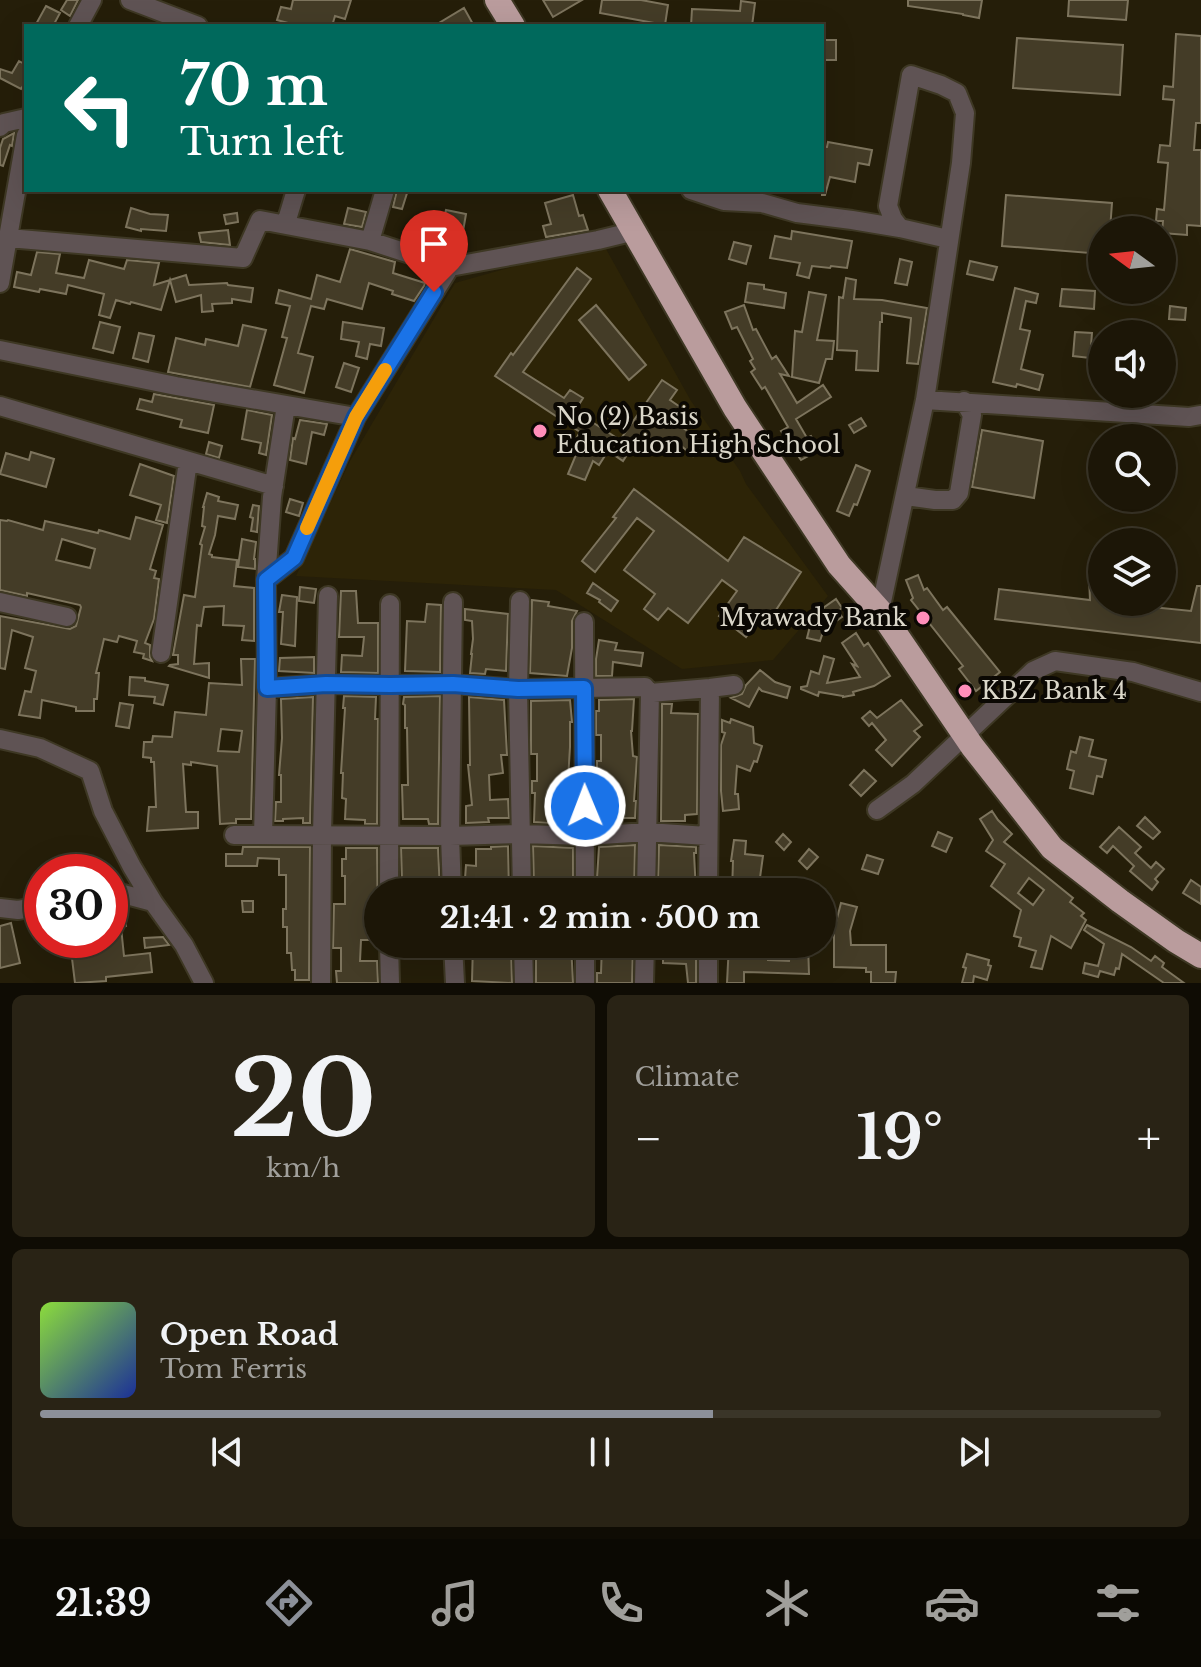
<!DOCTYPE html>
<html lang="en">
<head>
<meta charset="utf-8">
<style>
	body { margin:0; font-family:"Libre Baskerville",serif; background:#292315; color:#f1f3f6; height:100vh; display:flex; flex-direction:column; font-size:30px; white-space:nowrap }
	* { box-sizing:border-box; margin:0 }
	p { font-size:26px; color:#a09f9b }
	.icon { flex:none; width:44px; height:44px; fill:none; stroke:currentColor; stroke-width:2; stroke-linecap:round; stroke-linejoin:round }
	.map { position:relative; height:983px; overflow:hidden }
	.details { display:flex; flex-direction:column; gap:12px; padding:12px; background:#0f0c04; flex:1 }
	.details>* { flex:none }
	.banner { position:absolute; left:24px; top:24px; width:800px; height:168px; border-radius:0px; box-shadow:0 8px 32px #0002,0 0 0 2px #3a3528; background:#00695c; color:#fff; overflow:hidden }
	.needle { width:52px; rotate:285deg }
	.tools { position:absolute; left:1088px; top:216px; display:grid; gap:16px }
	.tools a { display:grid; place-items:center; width:88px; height:88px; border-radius:50%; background:#1c1607; box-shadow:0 8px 32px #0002,0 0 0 2px #3a3528; font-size:40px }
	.speed { position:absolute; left:24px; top:854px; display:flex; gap:16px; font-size:40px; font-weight:700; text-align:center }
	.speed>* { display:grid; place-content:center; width:104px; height:104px; border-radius:50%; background:#1c1607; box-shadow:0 8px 32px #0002,0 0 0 2px #3a3528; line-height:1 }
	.speed .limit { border:12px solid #d22; background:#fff; color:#111 }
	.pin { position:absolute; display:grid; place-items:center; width:68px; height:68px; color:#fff; margin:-82px -34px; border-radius:50% 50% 50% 0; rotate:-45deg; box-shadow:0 0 8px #0007 }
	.pin .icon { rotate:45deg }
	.me { position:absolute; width:88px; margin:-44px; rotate:359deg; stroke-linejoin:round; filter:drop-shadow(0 0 6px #0008) }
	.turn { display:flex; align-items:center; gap:28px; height:168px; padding:0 24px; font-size:36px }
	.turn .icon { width:104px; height:104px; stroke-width:2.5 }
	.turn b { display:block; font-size:56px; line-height:68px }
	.big { font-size:60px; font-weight:700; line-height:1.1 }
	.details .card { flex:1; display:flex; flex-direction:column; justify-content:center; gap:12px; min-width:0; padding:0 28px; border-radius:12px; background:#292315 }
	.details .dial { align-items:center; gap:0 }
	.dial b { font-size:104px; line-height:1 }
	.song { display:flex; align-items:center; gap:24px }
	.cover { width:96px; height:96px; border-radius:12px; background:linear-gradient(135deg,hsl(90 70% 55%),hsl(230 70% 35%)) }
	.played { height:8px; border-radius:4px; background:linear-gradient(90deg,#8c9099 60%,#3a3528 60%) }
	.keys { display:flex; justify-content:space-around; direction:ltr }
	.heat { display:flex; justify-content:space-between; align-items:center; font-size:44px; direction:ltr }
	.details .tiles { flex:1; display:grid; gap:12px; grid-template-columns:1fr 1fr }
	.card:last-child { grid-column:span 2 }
	.trip { position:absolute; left:364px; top:878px; width:472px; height:80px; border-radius:40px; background:#1c1607; box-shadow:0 8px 32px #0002,0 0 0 2px #3a3528; font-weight:700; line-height:80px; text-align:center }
	.tabs { display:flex; height:128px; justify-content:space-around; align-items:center; background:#0b0903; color:#a09f9b }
	.tabs .icon { width:56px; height:56px }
	.tabs .selected { color:#8c9099 }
	.tabs b { font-size:36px; color:#f1f3f6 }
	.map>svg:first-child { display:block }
	.built { fill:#2d2407 }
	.building { fill:#443c27; stroke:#7d745d; stroke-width:2; fill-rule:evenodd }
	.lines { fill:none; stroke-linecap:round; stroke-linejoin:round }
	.minor-casing { stroke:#3e3824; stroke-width:22 }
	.highway-casing { stroke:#3e3824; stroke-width:28 }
	.minor { stroke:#5f5354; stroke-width:18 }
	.highway { stroke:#ba9c9d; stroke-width:24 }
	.route-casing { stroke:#114b97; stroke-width:20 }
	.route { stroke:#1a73e8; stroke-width:14 }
	.slow { stroke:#f59e0b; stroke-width:14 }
	.poi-dot { fill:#ff8eba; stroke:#0b0803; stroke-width:3 }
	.labels { text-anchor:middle; stroke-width:8; stroke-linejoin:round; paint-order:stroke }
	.poi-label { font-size:24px; fill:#dbd7ca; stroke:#0b0803; text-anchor:start }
</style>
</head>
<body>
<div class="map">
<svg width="1201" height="983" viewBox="0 0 1201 983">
	<rect width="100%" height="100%" fill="#251e09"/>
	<path class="built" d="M606 249 691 401 740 471 746 484 828 596 773 660 682 669 556 590 296 576 350 461 455 283 533 261Z"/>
	<path class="building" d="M67 0H78L70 16 61 10Z
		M293 0H351L345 19 335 16 332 26H299L277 20 281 7 291 9Z
		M543 0H582L553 17Z
		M602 0H641L668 5 665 25 600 13Z
		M908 0H982L979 18 963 15V14L908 6Z
		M1069 0H1128L1126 20 1068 16Z
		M741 1 755 3 752 26 734 24V26H691L692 9 740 11Z
		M46 6 60 13 53 26H35Z
		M464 8 474 26H434Z
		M1176 34 1201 36V123H1196L1194 150H1201V226L1187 225V235L1162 233 1163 221H1156L1157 209 1164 210 1168 163 1158 162 1160 145 1170 146 1174 100 1163 99 1164 86 1173 87Z
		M1017 38 1123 45 1120 95 1013 88Z
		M822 40H836V60H822Z
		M19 61 26 65V81L21 89 0 78V69L12 73Z
		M14 133 12 146 10 145 3 166 0 165V148L3 139Z
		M828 142 872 150 869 165 858 163 855 182 830 177 825 195H822V147H827Z
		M397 190H408L402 209 393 207Z
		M573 195 579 216 583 215 588 230 546 237 543 226 551 224 545 203Z
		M1006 195 1112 203 1110 230H1102V254L1002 246Z
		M131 208 150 214 168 215 166 231 141 229V231L126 227Z
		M348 208 366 212 362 227 344 224Z
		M446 210 466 214 461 243 439 239Z
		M237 213 238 222 226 224 224 215Z
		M228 230 230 245 201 242 199 233Z
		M792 231 852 241 847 268 831 266 830 268 812 266 809 278 797 275 800 263 770 258 775 236 791 239Z
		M734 242 751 246 746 264 729 259Z
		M350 249 395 262 393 273 425 283 424 286 414 301 392 294 393 291 369 283 362 309 327 299 324 309 311 306 298 353 313 357 304 393 274 385 287 338 282 337 290 306 276 303 279 290 311 299 317 275 340 282Z
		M37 252 60 254 56 273 84 278 89 260 124 269 127 260 159 263 154 285 186 275 189 285 227 283 228 285 253 288 251 302 232 299V303L212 304 213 311 202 312 201 295 176 302 170 280 161 310 131 302 130 304 116 300 110 318 99 315 104 294 68 285 66 294 40 289 39 292 14 287 17 272 31 275Z
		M900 259 912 262 907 285 895 283Z
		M970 261 997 267 993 280 967 274Z
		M577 268 591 279 523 372 564 398 570 390 583 398 575 411 620 440 662 380 677 390 670 400 689 413 681 426 703 444 693 456 672 438 663 451 644 438 641 442 637 439 623 461 608 451 599 465 593 461 585 480 568 474 578 450 572 446 580 432 495 376 511 353 513 355Z
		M846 278 856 280 854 299 882 300 927 308 918 364 907 363 911 318 882 313V322H880L878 371 856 370 857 351 837 350 839 297 843 298Z
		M748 283 764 285V289L786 293 784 308 745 302Z
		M1015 288 1038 294 1036 303 1026 301 1020 329 1030 331 1021 369 1043 375 1039 390 1017 384 1016 387 993 382Z
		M1062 289 1095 291 1094 309 1060 306Z
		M809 292 826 295 817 340 834 341 832 359H826L819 383 792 377 795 331 802 332Z
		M596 305 646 365 629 380 579 320Z
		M744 305 753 330 756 329 772 359 776 356 789 376 780 374 797 403 823 385 831 397 796 419 807 438 811 436 819 450 801 460 781 431 788 427 765 387 762 389 751 372 755 369 750 361 753 359 737 327 732 329 725 312Z
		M1170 306 1186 308 1185 320 1169 319Z
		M100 322 120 327 113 353 93 348Z
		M343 322 384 328 381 346 370 344 367 359 356 356 359 342 341 339Z
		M243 325 266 330 250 387 168 372 176 338 205 345 206 339 238 346Z
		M1075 332 1092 333 1090 358 1073 356Z
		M139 333 154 336 148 362 133 358Z
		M344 363 359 368 351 392 336 387Z
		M154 394 214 405 208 433 180 427 182 420 137 409 140 399 152 402Z
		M247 410 272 415 266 455 259 453 261 443 242 439Z
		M861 418 866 426 854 433 849 425Z
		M300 420 327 424 324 435 312 432 306 464 290 460 293 438 295 439Z
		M982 430 1043 441 1034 498 972 487Z
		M209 442 222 446 219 458 206 454Z
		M31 452 54 459 46 487 0 474 6 453 29 460Z
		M140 464 174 476 167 523 156 520 161 505 130 495Z
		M856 465 870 471 857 505 854 504 849 516 837 511Z
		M634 489 728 561 744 537 801 572 772 616 765 611 746 637 719 616 737 591 722 580 688 623 668 608 658 620 644 609 655 594 624 570 654 531 637 518 595 572 582 561 616 518 613 517Z
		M207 493 219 497 218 501 238 505 235 519 218 516 215 535 209 554 212 555V557L237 560 234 586 254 588V641L242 640 244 626 223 625 224 606 204 607 201 626 197 625 194 664 209 663V678L169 666 170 665 178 664V655H173L184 595 195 597 202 545 200 544 205 527 202 526 204 507H203Z
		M290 499 303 503 299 516 286 512Z
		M253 505 259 506 257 532 251 531 253 518 250 517Z
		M136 517 163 525 150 569 156 571 154 578 159 579 154 619 145 643 150 645V657L152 661 143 658 144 654 134 652 137 641 119 636 117 642 104 639 96 673H99L97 699H94V711H76V707L42 700 40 718 19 715 25 691 31 692 36 671 25 668 33 637 12 630 5 669 0 668V616L70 629 76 626 81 607 80 605 27 593V596L0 590V520L7 521 8 520 43 530 45 521 98 533 99 530 130 539ZM62 539 95 549 90 568 56 560Z
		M242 539 256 542 254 559H255V569L238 567Z
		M918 575 924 590 927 588 943 610 947 607 1000 672 976 691 959 669 963 666 911 600 913 598 906 580Z
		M1102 576V602L1191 611 1197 586H1201V643L995 619 999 589 1090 600 1089 577Z
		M593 583 618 601 611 611 599 602 600 600 587 593Z
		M300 587 316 589 314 603 299 601Z
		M341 591H356L358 623H378V673L341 672 342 655 362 656 364 637H339Z
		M282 595 297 597 295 646 281 644 283 612H279Z
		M836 599 842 608 838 611 842 617 833 623 823 608Z
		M532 600 549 602 548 606 577 611 572 621V648L567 676 530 673Z
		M427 604 441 605 440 672 405 671 407 621 425 622Z
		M465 609 508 614 506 671 486 669 485 674 470 673 472 654H471L473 639 472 621 465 620Z
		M811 622 825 626 820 641 807 638Z
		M856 633 864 646 868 643 890 676 874 686 853 692 854 695 843 697V696L819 692 818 696 801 689V687L807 686 811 671 819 674 824 656 834 659 827 683 860 677 852 664 857 666 842 643Z
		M599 640 617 643 615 650 643 653 641 666 613 662 612 676H596V659Z
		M314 657V673L279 671 280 658Z
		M241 659H255L251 819H236V823L220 824 217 766 191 762V765L183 764 186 812H198V828L147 831 149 807H156L154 762H151V758L143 757 144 742H152L153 736 172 737 175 712 206 715 209 683 242 685ZM221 729 242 731 239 752 218 751Z
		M760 670 775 682 790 687 787 698 762 691 759 688 749 707 731 698 742 694 746 685Z
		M130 677 145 678V681L168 685 163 705 154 703 155 697 129 695Z
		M344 696 376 697 375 719H378L377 824H365V820L345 819 346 799 342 798 343 773H341L345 708H343Z
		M440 696 438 824H429L428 819H403L402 785H408L407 728H405V705L403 704 404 697Z
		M313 697 310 823H303V818L283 819V821H275L276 802H281V775H279L282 738 281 699Z
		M469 697 504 700 507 755H501L503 773 489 775 490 800 508 799 509 818H488L489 822 466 823V806L472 805 468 765H470Z
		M634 699 632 731H631L633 756 637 757 634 801H636L635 818H597V801H598L600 775H597V761H601V735H596V711H599V700Z
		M570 700 572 722H570V747L568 780H573L570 810 548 809V823L534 822 535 793H532V781H537V754H531V701Z
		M901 700 922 725 914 731 920 737 892 766 876 750 886 740 872 723 869 726 862 718 870 711 877 718Z
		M120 703 133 705 129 728 116 726Z
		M662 704H672L671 713 698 714 697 814 685 815V821H661Z
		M731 719 753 727 754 743 762 746 757 762 754 761 750 771 737 766 735 794H738L739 809 723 811 721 791V745L725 733 722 732V720L730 723Z
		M1080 737 1093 740 1089 756 1106 760 1102 777 1097 776 1093 794 1070 788 1074 771 1067 769 1071 751 1076 753Z
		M864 770 876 781 861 796 850 785Z
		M992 811 998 820 1012 834 1004 842 1073 898 1070 902 1084 913 1081 916 1086 920 1071 948 1051 936 1042 969 1031 967 1036 951 1019 946 1021 938 1014 936 1021 910 991 886 1005 864 986 851 993 840 980 819ZM1029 878 1044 890 1033 905 1018 893Z
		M1145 817 1160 832 1153 839 1137 826Z
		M1119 827 1141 847 1135 853 1151 868 1156 862 1164 869 1155 879 1158 882 1152 890 1130 871 1134 866 1113 846 1107 853 1100 847Z
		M938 832 952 838 946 852 932 846Z
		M783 834 791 842 784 850 776 842Z
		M734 840 746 841 745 854 763 856 758 892H732L733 861H731Z
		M635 845 634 892H602L603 879 597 878 599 847Z
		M659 845 696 847V853H694L696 892H666V880H658Z
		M508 846 509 892H464L466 865 476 866V849H491V847Z
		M533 846 573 848V892H537V886H534Z
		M243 847H310L309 980H295V970H292L291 953H287V927H283V909H286V875H279V859L258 858 257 866H226V854H242Z
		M346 848H377L378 940H361L360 961H377L378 983H337L336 971H341V948H333L334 904H345V876H342V859H346Z
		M401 848H438L440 892H407V880H402Z
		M809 849 818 857 807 869 799 861Z
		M867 855 883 860 878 874 862 869Z
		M1191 880 1201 887V904L1183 893Z
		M242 901H253V912H243Z
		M841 903 857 907 850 931 851 945H886V972H896L895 983H871V972H866V968L834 967V930Z
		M124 907 126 926 121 927 124 956 150 953 152 972 106 977V981L75 983 70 942 110 940V908Z
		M11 923 20 963 0 968V926Z
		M1087 925 1131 947 1151 961 1155 956 1164 963 1162 967 1184 983H1164L1122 954 1119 969 1116 968 1114 975 1100 971 1098 977 1083 973 1085 963 1098 966 1104 944 1084 930Z
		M163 937 169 945 145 948 144 938Z
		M403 944H420V956H403Z
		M473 944H490V948H511L512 983 472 981Z
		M538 944H571L573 983H536V955H537Z
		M602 944H633L632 983H597V973H601Z
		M663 944H696V983H688L686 964 663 963Z
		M729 944H768V960L789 961 791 944H808L809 974 744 972V983H727Z
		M967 954 989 960 988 965 991 966 987 980 974 976 973 983H962L966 968 963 967Z"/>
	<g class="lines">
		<defs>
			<path id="minor" d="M130 0 198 26
				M78 26 92 0
				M0 127 4 123 26 118
				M691 190 724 201 762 203 797 213 852 220 900 228
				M286 223 296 190
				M8 238 243 258 260 220 370 241 450 267
				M370 241 385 190
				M0 283 26 135
				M0 350 176 386 356 417
				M925 400 1189 417 1201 415
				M0 406 274 486
				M906 496 935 500H953L959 493 972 415 964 401
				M266 580 294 558 356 417 450 267 598 240 635 231
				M520 601 518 689 522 892
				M0 602 67 617
				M880 611 925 400 961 163 965 113 957 93 941 85 911 75 888 206 893 219 900 228 948 239
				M584 622 585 892
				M161 653 188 461
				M267 688 326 684 390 685 453 684 518 689 645 687 650 693 710 688 734 685
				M0 739 40 748 90 771 103 811 132 867 153 902
				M877 810 913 784 1033 671 1055 661 1133 672 1201 692
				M234 835 450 836 521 834 586 836 647 832 707 836
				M263 835 267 688 266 580 272 497 286 405
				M389 892 390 604
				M452 892 450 836 453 602
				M646 892 650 693
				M708 892 710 688
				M110 895 123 894 153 902 184 945 204 983
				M0 908 18 910 42 906
				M389 944 390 983
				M453 944 455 983
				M523 944 524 983
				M708 944V983
				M321 983 322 834 328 596
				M585 983V944
				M644 983 645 944"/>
			<path id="highway" d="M497 0 513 26
				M610 190 735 408 839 565 880 611 972 746 1052 848 1120 901 1176 941 1201 956"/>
		</defs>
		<use href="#minor" class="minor-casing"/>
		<use href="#highway" class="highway-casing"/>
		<use href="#minor" class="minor"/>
		<use href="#highway" class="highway"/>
	</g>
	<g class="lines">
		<defs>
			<path id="route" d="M434 292 356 417 294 558 266 580 267 688 326 684 390 685 453 684 518 689 584 688 585 806"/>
		</defs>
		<use href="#route" class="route-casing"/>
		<use href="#route" class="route"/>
		<path class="slow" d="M307 528 356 417 385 370"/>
	</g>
	<g class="poi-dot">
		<circle cx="540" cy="431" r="8"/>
		<circle cx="923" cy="618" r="8"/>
		<circle cx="965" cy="691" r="8"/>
	</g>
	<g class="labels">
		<g class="poi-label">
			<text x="556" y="425">No (2) Basis<tspan x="556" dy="28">Education High School</tspan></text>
			<text x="907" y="626" text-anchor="end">Myawady Bank</text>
			<text x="981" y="699">KBZ Bank 4</text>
		</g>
	</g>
</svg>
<div class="tools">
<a><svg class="needle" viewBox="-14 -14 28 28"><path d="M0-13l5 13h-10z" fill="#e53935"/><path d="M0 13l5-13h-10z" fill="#a09f9b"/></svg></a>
<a><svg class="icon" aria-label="sound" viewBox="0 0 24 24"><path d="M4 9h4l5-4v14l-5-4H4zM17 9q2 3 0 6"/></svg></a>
<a><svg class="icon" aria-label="search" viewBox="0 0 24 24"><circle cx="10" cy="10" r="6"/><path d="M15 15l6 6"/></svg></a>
<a><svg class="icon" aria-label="layers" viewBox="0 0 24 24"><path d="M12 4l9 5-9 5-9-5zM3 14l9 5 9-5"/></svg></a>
</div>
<div class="speed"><div class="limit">30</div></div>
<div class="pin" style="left:434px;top:292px;background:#d93025"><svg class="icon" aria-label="arrive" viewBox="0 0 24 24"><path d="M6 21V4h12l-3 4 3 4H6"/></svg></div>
<svg class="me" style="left:585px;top:806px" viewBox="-20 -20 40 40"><circle r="17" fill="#1a73e8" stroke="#fff" stroke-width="3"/><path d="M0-11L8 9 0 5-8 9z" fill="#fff"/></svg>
<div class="trip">21:41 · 2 min · 500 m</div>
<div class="banner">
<div class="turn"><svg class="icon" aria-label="left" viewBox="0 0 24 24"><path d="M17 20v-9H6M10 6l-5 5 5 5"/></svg><div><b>70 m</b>Turn left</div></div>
</div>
</div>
<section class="details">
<div class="tiles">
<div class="card dial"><b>20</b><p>km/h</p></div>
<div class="card"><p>Climate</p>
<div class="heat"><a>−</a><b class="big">19°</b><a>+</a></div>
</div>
<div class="card">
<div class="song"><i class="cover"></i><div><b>Open Road</b><p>Tom Ferris</p></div></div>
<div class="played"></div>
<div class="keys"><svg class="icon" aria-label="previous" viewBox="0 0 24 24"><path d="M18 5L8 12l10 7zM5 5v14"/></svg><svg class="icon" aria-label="pause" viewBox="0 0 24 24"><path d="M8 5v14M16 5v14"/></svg><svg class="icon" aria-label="next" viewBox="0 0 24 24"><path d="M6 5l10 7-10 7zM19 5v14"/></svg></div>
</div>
</div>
</section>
<nav class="tabs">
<b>21:39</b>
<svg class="icon selected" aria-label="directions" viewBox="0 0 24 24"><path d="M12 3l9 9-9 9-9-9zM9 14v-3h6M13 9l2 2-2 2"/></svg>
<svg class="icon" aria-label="music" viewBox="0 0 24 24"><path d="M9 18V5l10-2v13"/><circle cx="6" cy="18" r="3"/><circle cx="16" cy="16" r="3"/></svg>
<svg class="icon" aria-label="phone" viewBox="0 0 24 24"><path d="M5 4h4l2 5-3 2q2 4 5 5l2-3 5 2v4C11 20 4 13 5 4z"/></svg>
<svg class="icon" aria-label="climate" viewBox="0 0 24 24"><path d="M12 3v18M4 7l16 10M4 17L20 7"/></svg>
<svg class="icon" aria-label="car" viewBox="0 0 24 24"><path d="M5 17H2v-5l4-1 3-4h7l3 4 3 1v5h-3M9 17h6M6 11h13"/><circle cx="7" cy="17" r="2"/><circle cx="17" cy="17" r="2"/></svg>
<svg class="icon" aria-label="filters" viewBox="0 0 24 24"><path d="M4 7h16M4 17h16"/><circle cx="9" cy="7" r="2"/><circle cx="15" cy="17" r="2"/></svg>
</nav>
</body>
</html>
